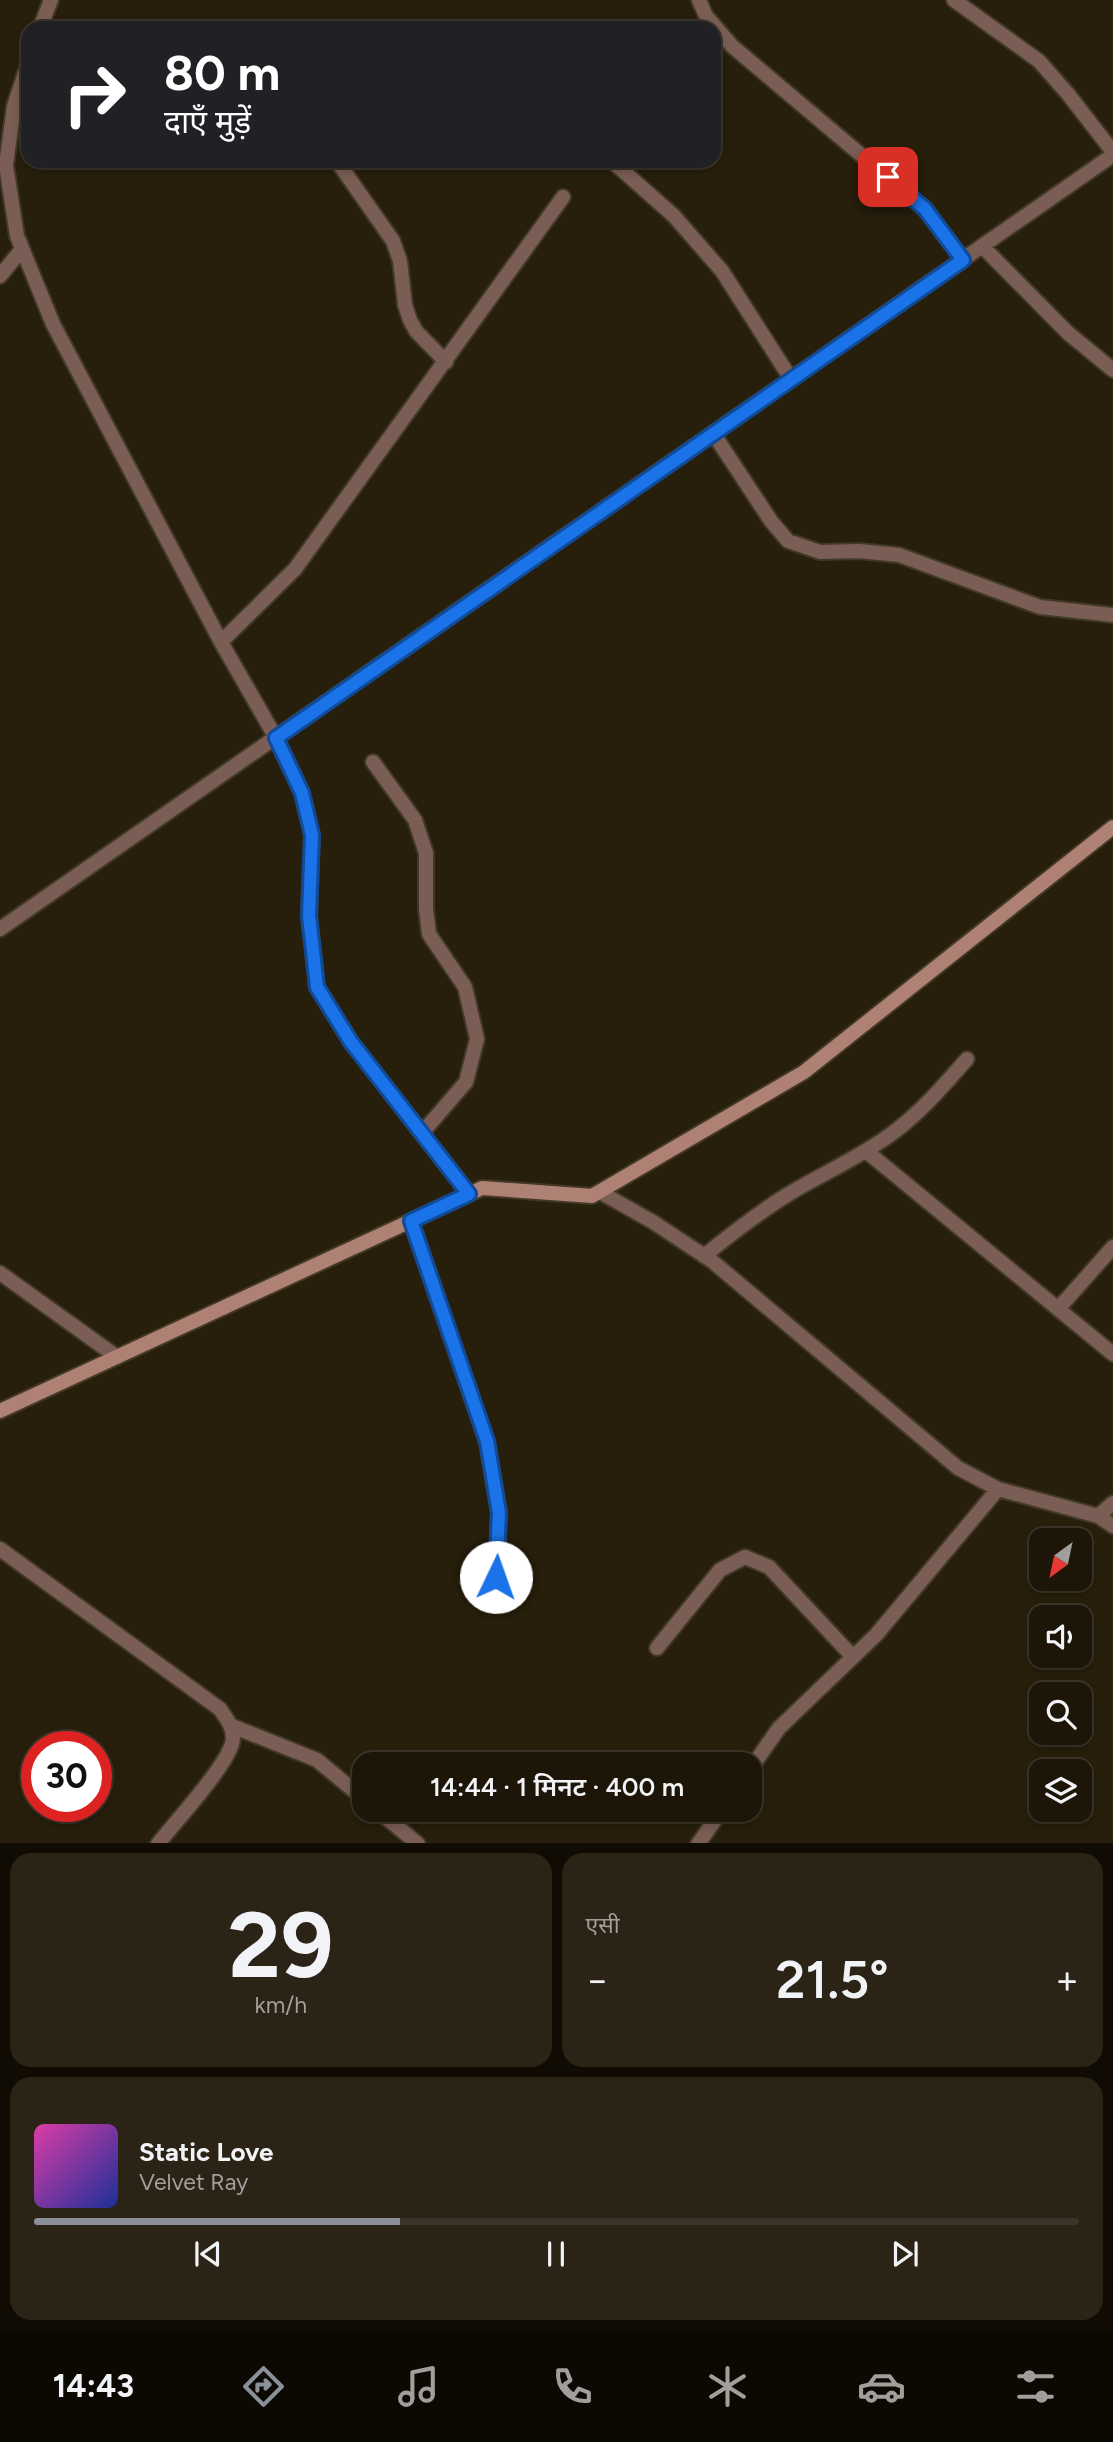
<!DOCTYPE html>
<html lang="hi">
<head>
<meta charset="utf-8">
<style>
	body { margin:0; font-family:Figtree,"Noto Sans Devanagari",sans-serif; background:#2a2316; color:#f1f3f6; height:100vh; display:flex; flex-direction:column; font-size:26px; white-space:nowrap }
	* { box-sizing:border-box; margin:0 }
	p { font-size:23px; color:#a09f9c }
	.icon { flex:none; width:38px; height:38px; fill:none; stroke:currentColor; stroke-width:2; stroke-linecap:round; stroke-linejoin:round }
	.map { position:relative; height:1843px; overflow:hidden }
	.details { display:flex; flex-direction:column; gap:10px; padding:10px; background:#100c04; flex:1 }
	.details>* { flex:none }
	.top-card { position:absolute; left:21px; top:21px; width:700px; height:147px; border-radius:21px; box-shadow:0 4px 10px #0003,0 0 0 2px #3b3529; background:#202124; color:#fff; overflow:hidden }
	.needle { width:46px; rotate:213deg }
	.buttons { position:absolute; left:1029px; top:1528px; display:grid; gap:14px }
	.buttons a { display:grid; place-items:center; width:63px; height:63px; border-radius:14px; background:#1d1608; box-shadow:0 4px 10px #0003,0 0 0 2px #3b3529; font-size:35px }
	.speed { position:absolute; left:21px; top:1731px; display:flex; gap:14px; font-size:35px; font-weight:700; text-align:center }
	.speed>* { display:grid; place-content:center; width:91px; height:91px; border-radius:50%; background:#1d1608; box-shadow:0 4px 10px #0003,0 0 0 2px #3b3529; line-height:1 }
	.speed .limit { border:10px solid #d22; background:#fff; color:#111 }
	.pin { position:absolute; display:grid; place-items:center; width:60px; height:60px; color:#fff; margin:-30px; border-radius:14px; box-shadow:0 4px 10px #0006 }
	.me { position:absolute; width:77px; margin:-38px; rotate:3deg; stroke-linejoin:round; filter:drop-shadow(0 0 5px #0008) }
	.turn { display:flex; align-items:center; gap:24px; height:147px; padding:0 28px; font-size:32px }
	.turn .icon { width:91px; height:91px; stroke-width:2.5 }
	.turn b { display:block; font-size:49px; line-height:60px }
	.big { font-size:52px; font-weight:600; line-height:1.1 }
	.details .card { flex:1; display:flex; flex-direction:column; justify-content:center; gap:10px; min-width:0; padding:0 24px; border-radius:21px; background:#2a2316 }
	.details .dial { align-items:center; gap:0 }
	.dial b { font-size:91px; line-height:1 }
	.song { display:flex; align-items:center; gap:21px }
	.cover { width:84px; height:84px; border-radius:10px; background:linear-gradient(135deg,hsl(320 70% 55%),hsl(230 70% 35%)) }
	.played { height:7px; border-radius:4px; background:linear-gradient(90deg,#8c9099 35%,#3b3529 35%) }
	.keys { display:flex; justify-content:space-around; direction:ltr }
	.heat { display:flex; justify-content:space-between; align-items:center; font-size:38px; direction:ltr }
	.details .tiles { flex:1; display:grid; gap:10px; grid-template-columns:1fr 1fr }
	.card:last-child { grid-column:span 2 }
	.trip { position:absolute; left:352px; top:1752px; width:410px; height:70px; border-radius:21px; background:#1d1608; box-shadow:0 4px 10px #0003,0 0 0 2px #3b3529; font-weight:600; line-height:70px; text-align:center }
	.tab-bar { display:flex; height:112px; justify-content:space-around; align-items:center; background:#0c0903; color:#a09f9c }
	.tab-bar .icon { width:49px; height:49px }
	.tab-bar .selected { color:#8c9099 }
	.tab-bar b { font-size:32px; color:#f1f3f6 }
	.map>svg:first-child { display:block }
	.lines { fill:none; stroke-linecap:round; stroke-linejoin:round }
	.street-casing { stroke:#413826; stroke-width:18 }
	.secondary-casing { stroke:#413826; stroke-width:18 }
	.street { stroke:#7a5d55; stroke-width:14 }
	.secondary { stroke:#af8174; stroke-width:14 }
	.route-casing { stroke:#114b97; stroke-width:18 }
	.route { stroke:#1a73e8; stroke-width:12 }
</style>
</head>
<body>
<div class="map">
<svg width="1113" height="1844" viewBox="0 0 1113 1844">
	<rect width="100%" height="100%" fill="#271e0b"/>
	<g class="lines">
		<defs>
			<path id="street" d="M699 0 706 16 732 46 925 209 963 260
				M954 0 1039 61 1068 94 1113 152
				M40 28 51 0
				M28 64 14 106 6 165 17 236 53 324 221 642 276 738 302 793 312 835 309 916 317 987 351 1042 469 1194
				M337 161 393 241 400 261 405 305 410 320 416 331 446 362
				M612 161 674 216 722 271 791 379
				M982 246 1068 333 1113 370
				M0 276 22 249
				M713 433 771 521 788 541 820 552 859 551 899 555 1040 607 1113 615
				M221 642 295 569 563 197
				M373 762 415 820 426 853V909L429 934 465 987 477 1039 466 1082 422 1133
				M0 929 1113 155
				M866 1151 1113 1354
				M600 1192 653 1222 712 1261 958 1468 998 1489 1098 1516 1113 1526
				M411 1221 487 1442 499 1513 496 1577
				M704 1256C731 1234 758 1213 787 1195 823 1173 861 1157 894 1132 922 1111 944 1085 967 1059
				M0 1273 117 1357
				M1058 1309 1113 1247
				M1098 1516 1113 1503
				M0 1549 220 1709C226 1718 233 1726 233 1738 233 1760 174 1823 158 1844
				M657 1648 720 1570 745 1557 769 1567 853 1657
				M232 1726 317 1760 364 1799
				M749 1771 779 1728 876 1635 998 1489
				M377 1810 418 1844
				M698 1844 722 1810"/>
			<path id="secondary" d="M0 1411 482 1188 592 1196 804 1072 1113 827"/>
		</defs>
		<use href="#street" class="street-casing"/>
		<use href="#secondary" class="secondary-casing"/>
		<use href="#street" class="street"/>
		<use href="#secondary" class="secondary"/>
	</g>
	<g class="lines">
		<defs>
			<path id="route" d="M496 1577 499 1513 487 1441 411 1221 469 1194 351 1042 317 987 309 916 312 835 302 793 276 738 963 260 925 209 888 177"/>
		</defs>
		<use href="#route" class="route-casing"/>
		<use href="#route" class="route"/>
	</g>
</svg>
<div class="buttons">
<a><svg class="needle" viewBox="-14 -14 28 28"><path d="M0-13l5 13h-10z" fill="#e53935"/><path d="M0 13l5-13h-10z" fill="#a09f9c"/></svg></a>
<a><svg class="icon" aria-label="sound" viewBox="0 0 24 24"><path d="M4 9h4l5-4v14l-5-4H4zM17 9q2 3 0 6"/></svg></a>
<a><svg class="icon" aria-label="search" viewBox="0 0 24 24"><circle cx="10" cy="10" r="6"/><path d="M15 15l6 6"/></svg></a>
<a><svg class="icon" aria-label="layers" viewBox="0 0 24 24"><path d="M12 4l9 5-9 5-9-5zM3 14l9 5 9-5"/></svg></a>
</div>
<div class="speed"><div class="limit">30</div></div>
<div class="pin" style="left:888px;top:177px;background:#d93025"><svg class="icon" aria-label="arrive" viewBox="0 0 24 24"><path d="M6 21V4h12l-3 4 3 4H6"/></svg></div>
<svg class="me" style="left:496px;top:1577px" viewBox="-20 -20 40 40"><circle r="19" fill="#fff"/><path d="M0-13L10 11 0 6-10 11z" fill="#1a73e8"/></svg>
<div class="trip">14:44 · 1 मिनट · 400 m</div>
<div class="top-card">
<div class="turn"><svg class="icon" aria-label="right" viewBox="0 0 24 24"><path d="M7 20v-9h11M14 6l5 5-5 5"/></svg><div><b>80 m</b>दाएँ मुड़ें</div></div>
</div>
</div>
<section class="details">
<div class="tiles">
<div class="card dial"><b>29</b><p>km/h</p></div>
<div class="card"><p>एसी</p>
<div class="heat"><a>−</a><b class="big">21.5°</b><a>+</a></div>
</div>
<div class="card">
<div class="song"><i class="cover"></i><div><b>Static Love</b><p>Velvet Ray</p></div></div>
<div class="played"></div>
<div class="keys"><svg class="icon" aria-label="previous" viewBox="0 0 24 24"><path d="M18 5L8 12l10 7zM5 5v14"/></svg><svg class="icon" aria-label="pause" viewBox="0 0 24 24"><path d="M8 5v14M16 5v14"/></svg><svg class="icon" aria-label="next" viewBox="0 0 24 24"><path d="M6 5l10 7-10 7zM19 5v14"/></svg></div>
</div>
</div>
</section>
<nav class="tab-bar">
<b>14:43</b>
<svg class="icon selected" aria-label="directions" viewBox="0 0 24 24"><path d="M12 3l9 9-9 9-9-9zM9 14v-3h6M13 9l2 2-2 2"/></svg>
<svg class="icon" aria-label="music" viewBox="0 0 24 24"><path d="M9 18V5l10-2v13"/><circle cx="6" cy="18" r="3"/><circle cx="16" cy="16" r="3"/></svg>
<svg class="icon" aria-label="phone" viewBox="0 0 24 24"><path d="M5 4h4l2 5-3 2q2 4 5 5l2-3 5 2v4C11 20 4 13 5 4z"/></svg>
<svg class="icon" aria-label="climate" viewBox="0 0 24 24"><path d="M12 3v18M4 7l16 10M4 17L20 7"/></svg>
<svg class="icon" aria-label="car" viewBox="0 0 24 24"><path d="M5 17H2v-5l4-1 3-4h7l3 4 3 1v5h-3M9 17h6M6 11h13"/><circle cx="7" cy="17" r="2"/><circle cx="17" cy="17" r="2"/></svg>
<svg class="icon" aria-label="filters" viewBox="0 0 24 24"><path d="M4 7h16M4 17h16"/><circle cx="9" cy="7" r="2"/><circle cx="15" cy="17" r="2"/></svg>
</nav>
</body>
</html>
